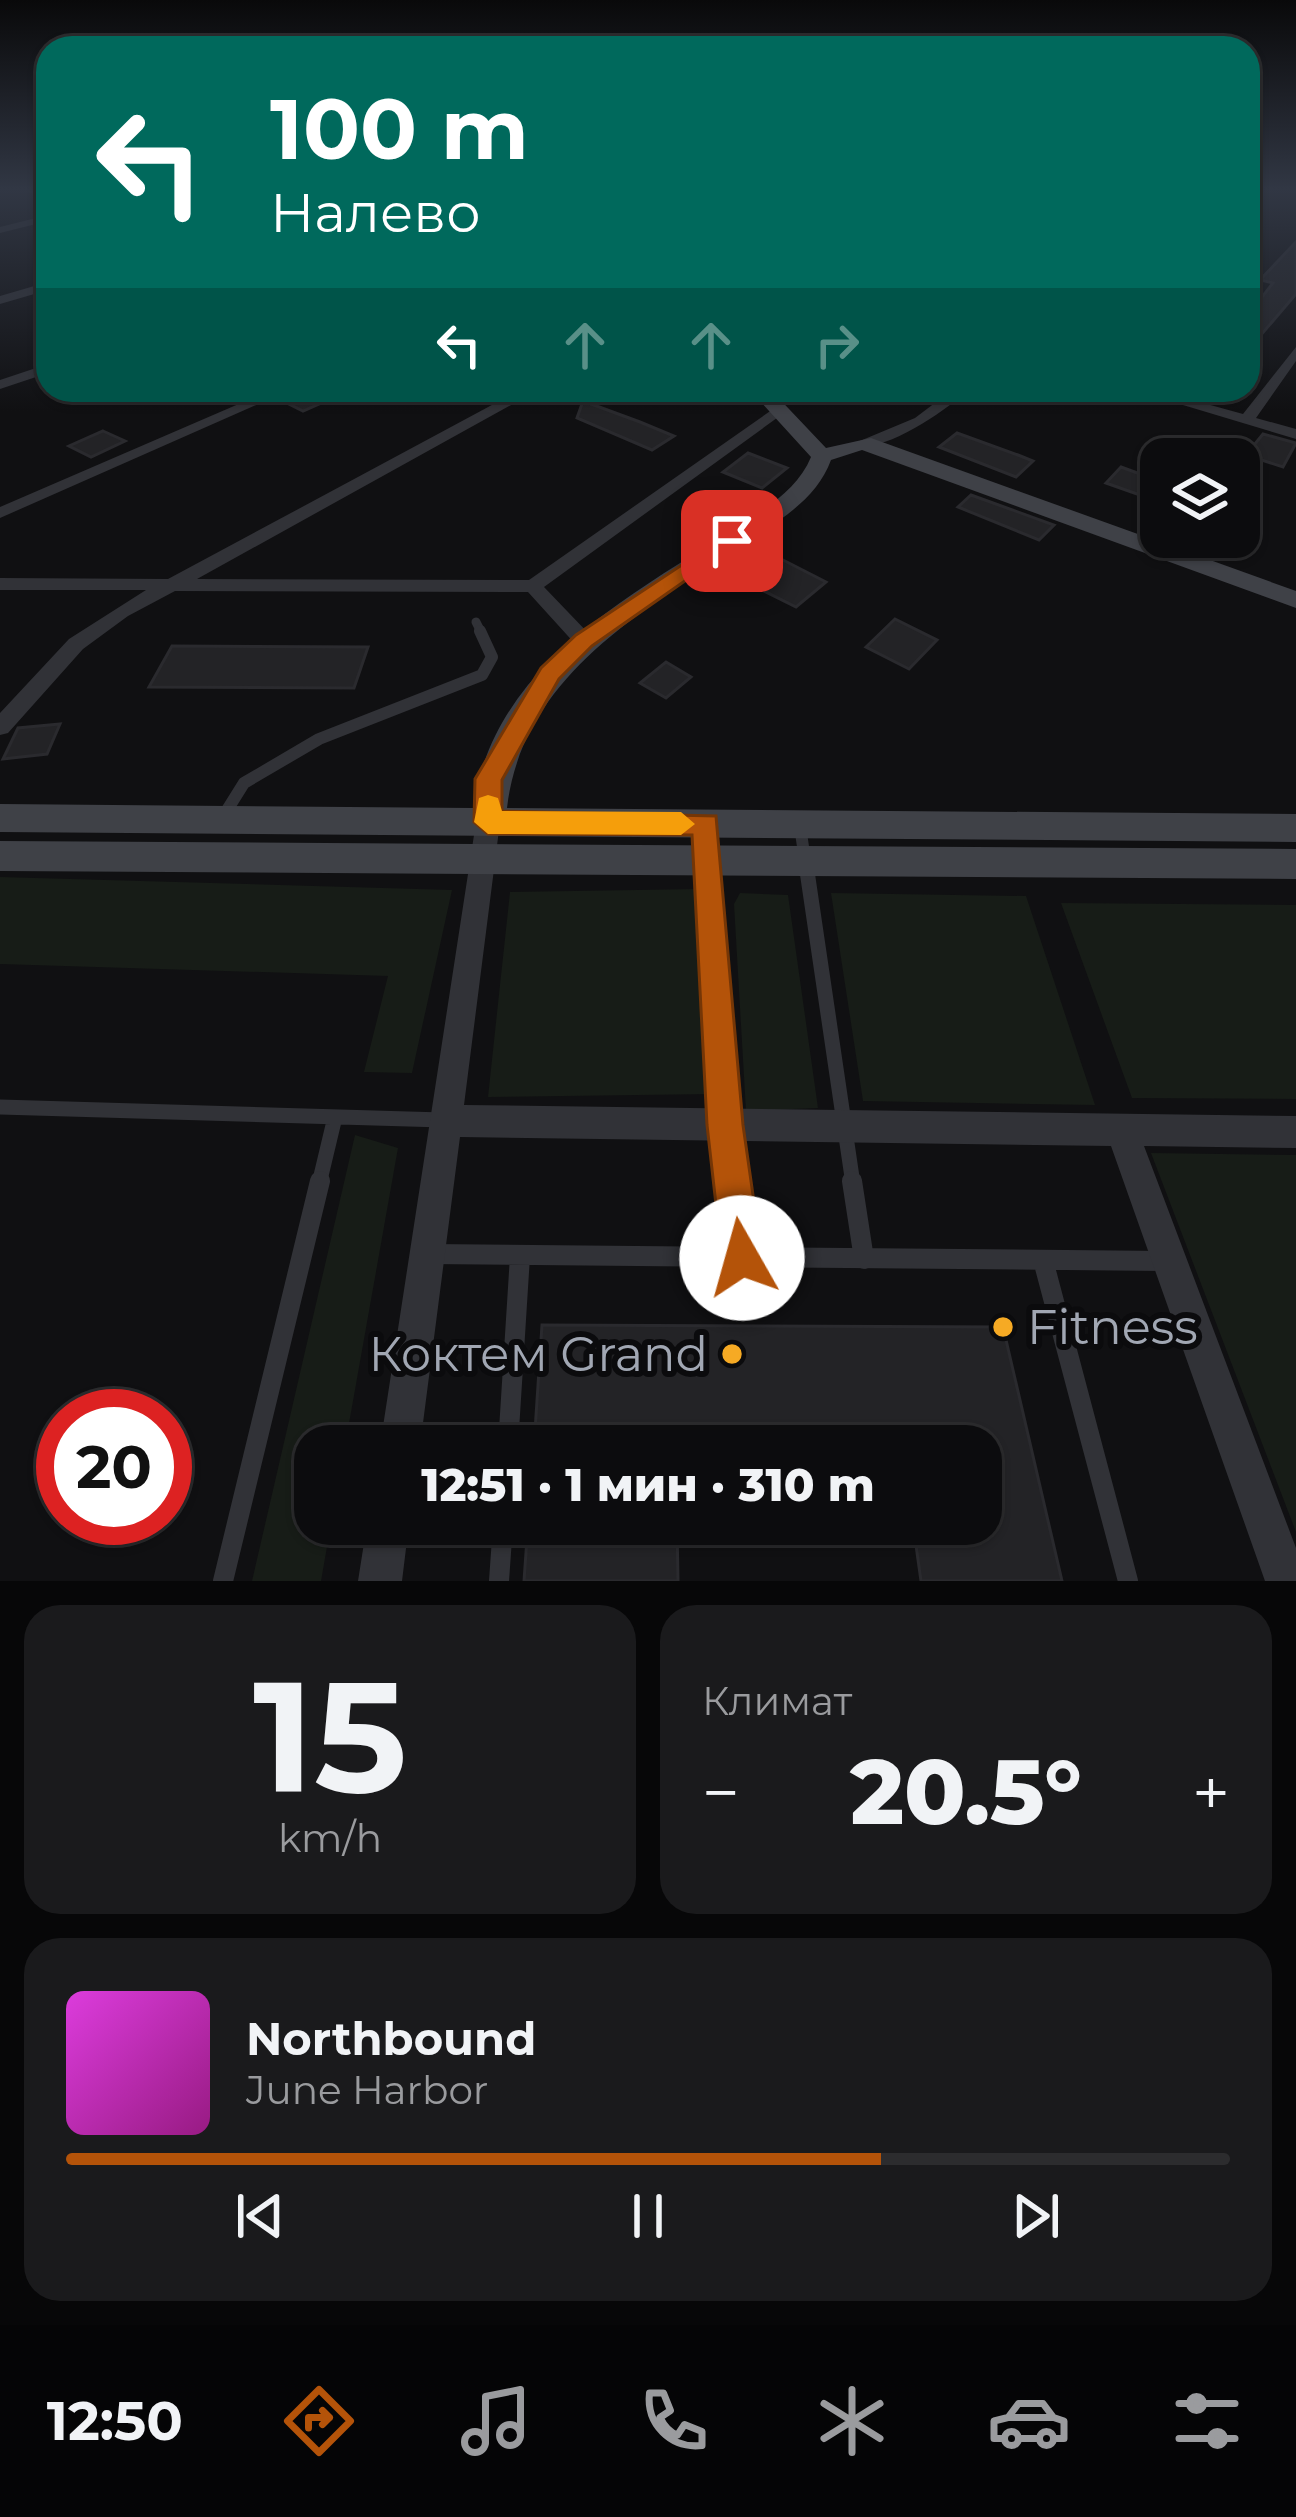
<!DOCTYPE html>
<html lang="ru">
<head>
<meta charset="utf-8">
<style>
	body { margin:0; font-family:Montserrat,sans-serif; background:#1a1a1c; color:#f1f3f6; height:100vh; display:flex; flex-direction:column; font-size:45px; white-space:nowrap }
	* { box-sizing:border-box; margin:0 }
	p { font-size:39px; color:#9a9b9e }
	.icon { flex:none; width:66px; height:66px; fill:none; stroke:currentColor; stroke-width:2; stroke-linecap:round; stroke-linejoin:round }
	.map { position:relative; height:1581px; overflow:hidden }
	.sheet { display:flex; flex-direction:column; gap:24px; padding:24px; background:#070708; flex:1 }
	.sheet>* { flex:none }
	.guide { position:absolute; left:36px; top:36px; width:1224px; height:366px; border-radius:36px; box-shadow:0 3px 9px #0004,0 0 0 3px #2c2c2e; background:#00695c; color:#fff; overflow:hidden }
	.fabs { position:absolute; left:1140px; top:438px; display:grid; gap:24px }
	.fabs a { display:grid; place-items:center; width:120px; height:120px; border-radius:24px; background:#0c0c0e; box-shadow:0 3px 9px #0004,0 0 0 3px #2c2c2e; font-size:60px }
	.speed { position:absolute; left:36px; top:1389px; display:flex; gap:24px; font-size:60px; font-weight:700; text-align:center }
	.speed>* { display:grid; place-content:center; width:156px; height:156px; border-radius:50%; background:#0c0c0e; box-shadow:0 3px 9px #0004,0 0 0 3px #2c2c2e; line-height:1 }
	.speed .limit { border:18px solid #d22; background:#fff; color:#111 }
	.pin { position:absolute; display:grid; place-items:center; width:102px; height:102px; color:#fff; margin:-51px; border-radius:24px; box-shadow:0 6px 18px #0006 }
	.me { position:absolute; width:132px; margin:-66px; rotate:353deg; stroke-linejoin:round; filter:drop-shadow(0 0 9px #0008) }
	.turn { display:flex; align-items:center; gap:42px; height:252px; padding:0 36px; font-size:54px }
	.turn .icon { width:156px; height:156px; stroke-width:2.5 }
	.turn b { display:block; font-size:84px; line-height:102px }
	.lanes { display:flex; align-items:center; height:114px; padding:0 36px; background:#0003; justify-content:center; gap:60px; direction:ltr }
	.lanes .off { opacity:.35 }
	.big { font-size:90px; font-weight:800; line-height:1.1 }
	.sheet .card { flex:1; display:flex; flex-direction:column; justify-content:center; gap:18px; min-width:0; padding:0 42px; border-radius:36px; background:#1a1a1c }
	.sheet .dial { align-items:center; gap:0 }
	.dial b { font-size:156px; line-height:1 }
	.song { display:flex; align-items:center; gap:36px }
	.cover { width:144px; height:144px; border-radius:18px; background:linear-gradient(135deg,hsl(300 70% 55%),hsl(310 70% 35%)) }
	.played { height:12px; border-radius:6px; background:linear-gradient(90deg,#b45309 70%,#2c2c2e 70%) }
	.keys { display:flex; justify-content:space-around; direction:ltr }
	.heat { display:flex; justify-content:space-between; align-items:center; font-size:66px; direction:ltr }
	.sheet .tiles { flex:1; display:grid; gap:24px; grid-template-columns:1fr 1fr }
	.card:last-child { grid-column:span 2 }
	.trip { position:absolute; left:294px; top:1425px; width:708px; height:120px; border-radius:36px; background:#0c0c0e; box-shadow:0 3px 9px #0004,0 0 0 3px #2c2c2e; font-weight:800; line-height:120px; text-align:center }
	.tab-bar { display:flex; height:192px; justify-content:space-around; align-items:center; background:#050506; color:#9a9b9e }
	.tab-bar .icon { width:84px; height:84px }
	.tab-bar .selected { color:#b45309 }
	.tab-bar b { font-size:54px; color:#f1f3f6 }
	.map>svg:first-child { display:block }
	.green { fill:#171c17 }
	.building { fill:#232326; stroke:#2a2a2e; stroke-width:3 }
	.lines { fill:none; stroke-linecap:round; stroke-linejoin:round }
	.lane-far3 { stroke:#313237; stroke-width:9 }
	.lane-far2 { stroke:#313237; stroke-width:12 }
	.lane-far1 { stroke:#313237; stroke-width:15 }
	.lane { stroke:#313237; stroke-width:20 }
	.street { fill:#313237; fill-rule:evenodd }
	.secondary { fill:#3f4147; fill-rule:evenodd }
	.route { fill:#b45309; stroke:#753606; stroke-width:3 }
	.slow { fill:#f59e0b }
	.poi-dot { fill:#f6aa24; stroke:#0b0b0d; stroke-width:4.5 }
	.labels { text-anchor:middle; stroke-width:12; stroke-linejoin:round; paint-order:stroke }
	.near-poi-label { font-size:48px; fill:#a1a7b3; stroke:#0b0b0d; text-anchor:start }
</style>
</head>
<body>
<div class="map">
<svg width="1296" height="1581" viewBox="0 0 1296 1581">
	<rect width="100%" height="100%" fill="#101012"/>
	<path class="green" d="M0 877 452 890 412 1073 364 1072 388 976 0 964Z
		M700 889 713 1094 488 1097 510 892Z
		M740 893 788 895 818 1108 746 1111 734 904Z
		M831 893 1026 896 1095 1105 863 1101Z
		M1061 903 1296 905V1099L1132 1098Z
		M355 1135 398 1148 345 1446H315V1524H331L321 1581H252Z
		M1151 1153 1296 1155V1532Z"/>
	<path class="building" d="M1296 242V294L1248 350V315L1273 283 1260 280Z
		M303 390H351L303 411 281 400Z
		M583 401 640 422 674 436 652 450 577 418Z
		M103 431 125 441 91 457 69 446Z
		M957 433 1018 455 1033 461 1016 477 939 447Z
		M1263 434 1296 443 1283 467 1246 455Z
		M748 453 787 468 762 488 723 472Z
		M1121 467 1151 478 1137 494 1106 483Z
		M971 495 1054 525 1039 540 958 507Z
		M783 560 826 582 796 607 752 585Z
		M895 619 937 640 909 669 866 647Z
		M172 646 368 647 354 688 149 687Z
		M666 662 691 677 666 698 640 683Z
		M60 724 47 754 3 759 18 728Z
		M542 1325 1003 1327 1062 1581H921L913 1524H981V1446H534Z
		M528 1524H677L678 1581H524Z"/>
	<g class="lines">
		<path class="lane-far3" d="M476 622 482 634"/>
		<path class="lane-far2" d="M224 815 244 783 319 739 482 675 492 657 480 631
			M706 825 709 874
			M800 826 807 874"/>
		<path class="lane-far1" d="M709 871 733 1184
			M807 871 853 1184
			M0 1107 443 1120
			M319 1184 335 1117"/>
		<path class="lane" d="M732 1181 742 1258
			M852 1181 864 1259
			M429 1254 1164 1261
			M1043 1260 1128 1581
			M508 1446 520 1256
			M223 1581 320 1181
			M499 1581 503 1524"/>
		<path class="street" d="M26 190 48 193V199L28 192Z
			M48 215V221L0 233V227Z
			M48 282V290L0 304V296Z
			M1296 347V361L1256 418 1296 429V439L1133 390H1156L1243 414Z
			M48 364V373L0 389V380Z
			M271 390H290L0 518V507Z
			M520 390H538L197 579 529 580 776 407 788 410 544 587 591 636V646H577L528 592 175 591 128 616 83 649 8 733 0 735V713L69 639 146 590H0V578L168 579Z
			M952 390H968C948 409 880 457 855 443L915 418Z
			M488 812 497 815 500 822 464 1105 1296 1116V1148L1144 1146 1296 1548V1581H1265L1111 1146 460 1137 420 1446H380L476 822 479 815Z
			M367 1524H409L402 1581H358Z"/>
		<path class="secondary" d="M750 390H771L826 448 871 438 1296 591V608L862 450 831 460C817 499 779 521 746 542 644 610 522 676 507 808L1296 814V842L0 832V804L473 808C493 670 617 604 724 535 756 514 796 494 811 457Z
			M0 841 1296 849V879L0 871Z"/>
	</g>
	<linearGradient id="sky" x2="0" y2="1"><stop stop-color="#09090a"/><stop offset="0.46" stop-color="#313744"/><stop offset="1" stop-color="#313744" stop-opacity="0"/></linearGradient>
	<rect width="1296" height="411" fill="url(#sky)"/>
	<path class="route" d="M724 537 742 541 592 646 559 679 502 780V811L716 816 743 1125 762 1258 756 1272 742 1278 728 1272 722 1258 707 1125 692 835 488 834 474 822 475 779 541 668 576 635Z"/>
	<path class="slow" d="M488 795 498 798 502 811 681 812 695 824 681 835 488 834 474 822 479 798Z"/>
	<g class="poi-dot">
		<circle cx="1003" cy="1327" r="12"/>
		<circle cx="732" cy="1354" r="12"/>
	</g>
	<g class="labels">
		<g class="near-poi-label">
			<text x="1027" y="1344">Fitness</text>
			<text x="708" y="1371" text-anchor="end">Коктем Grand</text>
		</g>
	</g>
</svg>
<div class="fabs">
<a><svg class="icon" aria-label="layers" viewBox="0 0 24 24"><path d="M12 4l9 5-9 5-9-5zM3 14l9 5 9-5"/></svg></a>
</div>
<div class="speed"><div class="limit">20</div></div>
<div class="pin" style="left:732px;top:541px;background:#d93025"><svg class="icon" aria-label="arrive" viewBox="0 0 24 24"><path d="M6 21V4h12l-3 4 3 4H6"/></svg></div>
<svg class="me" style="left:742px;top:1258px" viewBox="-20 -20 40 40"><circle r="19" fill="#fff"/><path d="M0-13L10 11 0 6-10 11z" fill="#b45309"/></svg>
<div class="trip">12:51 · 1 мин · 310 m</div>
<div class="guide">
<div class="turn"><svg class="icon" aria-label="left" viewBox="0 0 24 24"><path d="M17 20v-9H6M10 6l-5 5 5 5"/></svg><div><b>100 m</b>Налево</div></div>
<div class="lanes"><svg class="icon" aria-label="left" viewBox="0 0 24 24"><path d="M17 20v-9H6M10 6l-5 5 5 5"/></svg><svg class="icon off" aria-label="ahead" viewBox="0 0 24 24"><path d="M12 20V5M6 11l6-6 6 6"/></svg><svg class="icon off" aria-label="ahead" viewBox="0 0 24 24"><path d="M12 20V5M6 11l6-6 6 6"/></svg><svg class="icon off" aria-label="right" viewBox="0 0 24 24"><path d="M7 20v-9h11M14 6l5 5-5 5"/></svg></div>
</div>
</div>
<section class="sheet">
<div class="tiles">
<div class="card dial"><b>15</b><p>km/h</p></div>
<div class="card"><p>Климат</p>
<div class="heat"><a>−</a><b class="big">20.5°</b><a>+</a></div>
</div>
<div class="card">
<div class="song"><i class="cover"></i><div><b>Northbound</b><p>June Harbor</p></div></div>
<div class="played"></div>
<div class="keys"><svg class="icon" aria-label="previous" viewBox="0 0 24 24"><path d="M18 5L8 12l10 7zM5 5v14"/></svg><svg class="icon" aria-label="pause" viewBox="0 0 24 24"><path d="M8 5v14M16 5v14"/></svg><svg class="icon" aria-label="next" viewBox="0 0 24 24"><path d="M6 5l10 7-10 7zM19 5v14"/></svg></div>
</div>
</div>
</section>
<nav class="tab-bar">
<b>12:50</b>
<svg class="icon selected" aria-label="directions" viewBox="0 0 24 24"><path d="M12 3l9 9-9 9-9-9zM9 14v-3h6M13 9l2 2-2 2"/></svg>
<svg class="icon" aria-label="music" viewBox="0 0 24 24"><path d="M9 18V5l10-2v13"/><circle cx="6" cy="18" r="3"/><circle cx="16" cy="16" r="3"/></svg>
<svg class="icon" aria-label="phone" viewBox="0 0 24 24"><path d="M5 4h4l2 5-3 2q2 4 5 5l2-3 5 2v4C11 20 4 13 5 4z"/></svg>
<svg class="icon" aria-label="climate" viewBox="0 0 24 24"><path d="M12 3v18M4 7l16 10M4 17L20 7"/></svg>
<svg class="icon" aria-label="car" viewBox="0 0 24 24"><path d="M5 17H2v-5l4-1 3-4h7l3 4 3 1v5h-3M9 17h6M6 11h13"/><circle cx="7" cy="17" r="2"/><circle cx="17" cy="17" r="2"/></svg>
<svg class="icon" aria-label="filters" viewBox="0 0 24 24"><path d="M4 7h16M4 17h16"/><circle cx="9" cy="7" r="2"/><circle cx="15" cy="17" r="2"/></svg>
</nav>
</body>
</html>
